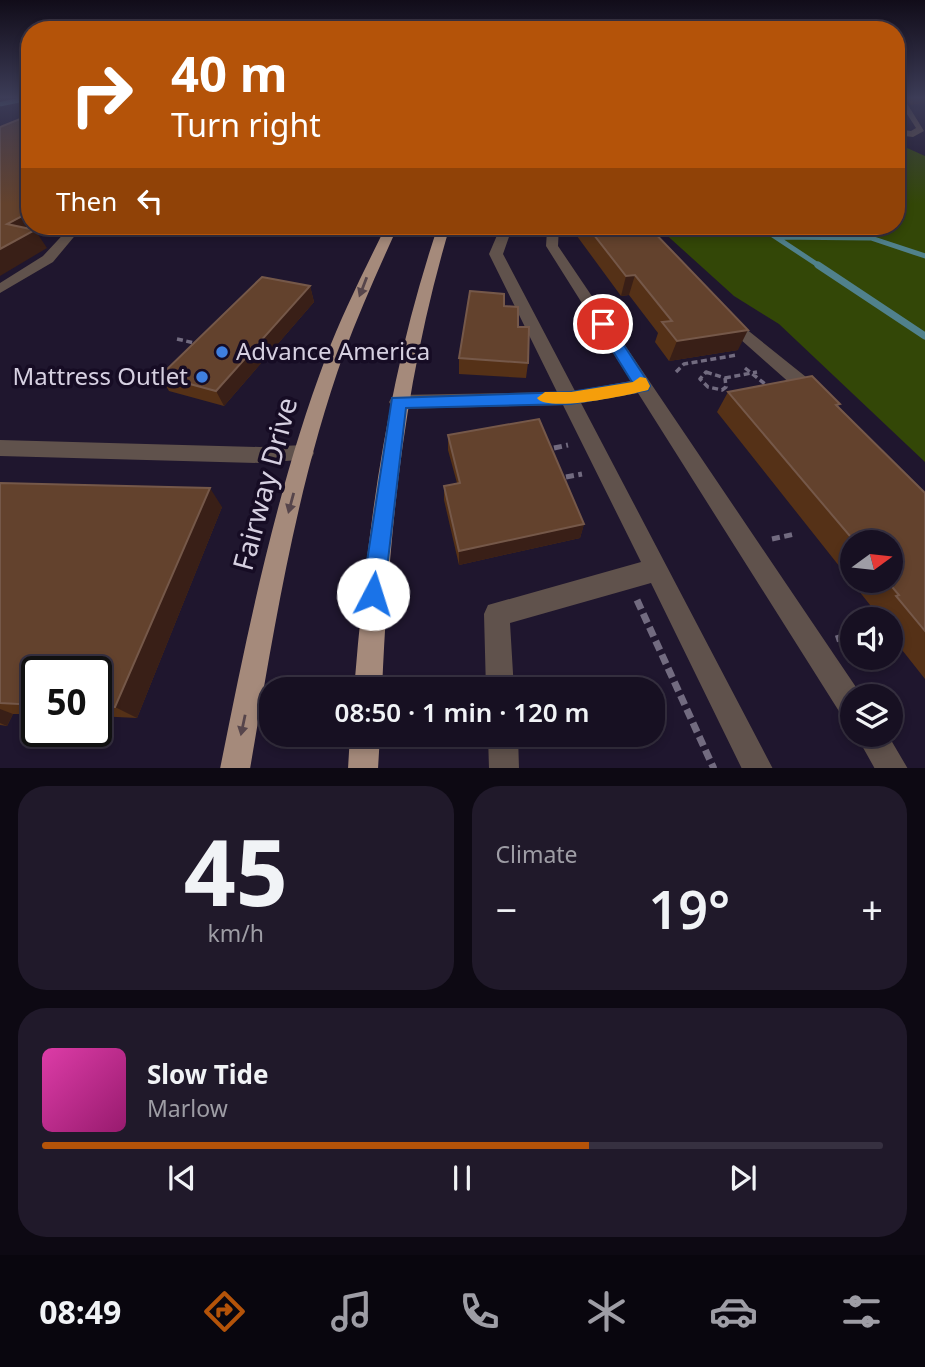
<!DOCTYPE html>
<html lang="en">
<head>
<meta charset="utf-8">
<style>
	body { margin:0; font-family:"Noto Sans",sans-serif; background:#20192a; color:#f1f3f6; height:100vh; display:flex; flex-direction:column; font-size:26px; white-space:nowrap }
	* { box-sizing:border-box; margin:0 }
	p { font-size:23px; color:#9e9da5 }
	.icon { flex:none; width:38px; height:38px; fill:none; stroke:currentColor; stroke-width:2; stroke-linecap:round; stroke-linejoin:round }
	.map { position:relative; height:768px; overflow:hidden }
	.side { display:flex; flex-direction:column; gap:18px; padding:18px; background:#0d0913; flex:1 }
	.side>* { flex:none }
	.hud { position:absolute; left:21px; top:21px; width:884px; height:214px; border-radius:28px; box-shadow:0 4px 10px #0003,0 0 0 2px #363040; background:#b45309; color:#fff; overflow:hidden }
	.needle { width:46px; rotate:75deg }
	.fabs { position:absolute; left:840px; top:530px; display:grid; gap:14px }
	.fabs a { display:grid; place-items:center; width:63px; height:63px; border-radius:50%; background:#171022; box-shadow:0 4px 10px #0003,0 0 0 2px #363040; font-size:35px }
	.speed { position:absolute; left:21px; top:656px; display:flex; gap:14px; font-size:35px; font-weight:700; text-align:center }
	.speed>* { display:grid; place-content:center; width:91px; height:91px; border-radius:50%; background:#171022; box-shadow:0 4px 10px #0003,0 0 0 2px #363040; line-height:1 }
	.speed .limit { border:4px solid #111; border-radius:10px; background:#fff; color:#111 }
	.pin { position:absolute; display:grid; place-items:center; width:60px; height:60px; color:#fff; margin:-30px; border:4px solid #fff; border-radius:50%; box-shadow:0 2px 7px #0007 }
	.me { position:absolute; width:77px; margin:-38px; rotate:5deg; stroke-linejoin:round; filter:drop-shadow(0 0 5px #0008) }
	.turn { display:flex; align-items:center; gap:24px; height:147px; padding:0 35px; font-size:32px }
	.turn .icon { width:91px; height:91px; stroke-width:2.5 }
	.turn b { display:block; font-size:49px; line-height:60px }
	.then { display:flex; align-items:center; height:66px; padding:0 35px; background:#0003; gap:14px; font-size:26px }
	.big { font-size:52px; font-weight:600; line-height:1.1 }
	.side .tile { flex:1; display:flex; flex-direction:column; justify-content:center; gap:10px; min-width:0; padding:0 24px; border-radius:28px; background:#20192a }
	.side .dial { align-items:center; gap:0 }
	.dial b { font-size:91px; line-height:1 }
	.song { display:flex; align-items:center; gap:21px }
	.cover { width:84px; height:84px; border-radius:10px; background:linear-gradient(135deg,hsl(320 70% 55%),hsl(320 70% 35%)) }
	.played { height:7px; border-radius:4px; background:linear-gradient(90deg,#b45309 65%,#363040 65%) }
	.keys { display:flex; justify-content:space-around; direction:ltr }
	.heat { display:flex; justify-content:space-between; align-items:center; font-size:38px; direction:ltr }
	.side .tiles { flex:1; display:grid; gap:18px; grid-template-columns:1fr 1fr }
	.tile:last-child { grid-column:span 2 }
	.trip { position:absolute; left:259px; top:677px; width:406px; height:70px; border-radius:28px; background:#171022; box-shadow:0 4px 10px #0003,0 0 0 2px #363040; font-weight:600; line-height:70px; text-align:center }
	.menu { display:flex; height:112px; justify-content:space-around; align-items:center; background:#09060e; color:#9e9da5 }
	.menu .icon { width:49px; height:49px }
	.menu .active { color:#b45309 }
	.menu b { font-size:32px; color:#f1f3f6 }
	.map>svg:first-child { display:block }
	.green { fill:#334707 }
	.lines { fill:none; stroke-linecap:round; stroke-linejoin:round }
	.stream-far2 { stroke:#50818c; stroke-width:4.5 }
	.stream-far1 { stroke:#50818c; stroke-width:5 }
	.stream { stroke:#50818c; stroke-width:7 }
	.path-far2 { stroke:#726b80; stroke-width:3.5; stroke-dasharray:6 3.5; stroke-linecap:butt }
	.path-far1 { stroke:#726b80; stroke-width:5; stroke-dasharray:8 4.5; stroke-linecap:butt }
	.path { stroke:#726b80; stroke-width:7; stroke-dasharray:10 5; stroke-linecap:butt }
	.minor { fill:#60524c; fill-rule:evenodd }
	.major { fill:#a58a7b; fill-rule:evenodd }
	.wall { fill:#553117; fill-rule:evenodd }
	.shaded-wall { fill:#391f17 }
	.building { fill:#63422d; stroke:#755849; stroke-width:2 }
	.oneway { fill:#56454b }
	.route { fill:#1a73e8; stroke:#114b97; stroke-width:2 }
	.slow { fill:#f59e0b }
	.shop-dot { fill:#3f7fe0; stroke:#160c24; stroke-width:2.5 }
	.labels { text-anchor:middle; stroke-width:7; stroke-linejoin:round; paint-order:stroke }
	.poi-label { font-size:24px; fill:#d6d0e1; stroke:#160c24; text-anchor:start }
	.near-street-label { font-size:28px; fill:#d6d0e1; stroke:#160c24 }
</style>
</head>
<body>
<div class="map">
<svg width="925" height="769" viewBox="0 0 925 769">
	<rect width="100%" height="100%" fill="#1f162e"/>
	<path class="green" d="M896 143 925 156V462L779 324 734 296 661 230 660 226H896Z"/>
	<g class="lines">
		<path class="stream-far2" d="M1 104 30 98"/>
		<path class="stream-far1" d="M759 226 821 267
			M777 237 871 238 925 256"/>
		<path class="stream" d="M818 265 925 336"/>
		<path class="path-far2" d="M177 339 199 344
			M745 368 765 384
			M676 372 684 364 737 355
			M706 372 725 378 726 387 722 390 708 387 700 379Z
			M725 378 757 372"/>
		<path class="path-far1" d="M554 448 568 445
			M566 477 582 474
			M772 539 795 534"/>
		<path class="path" d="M637 600 714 769
			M836 639 852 634"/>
		<path class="minor" d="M896 97H903L924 131 913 137 896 135V129L911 131 916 128Z
			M71 226H83L53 262 0 293V283L43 256Z
			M501 226H559L558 246 862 696H852V720L842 716 638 393 581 403 773 769H742L651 583 510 623 514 690H486L484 614 488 605 641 562 563 405 398 409 392 407 389 402 392 397 398 395 557 392 489 254ZM511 231H547L546 246 631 381 575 391 503 254Z
			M730 318 735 320 811 381 824 395 821 400H809L722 323Z
			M0 440 260 447 304 445 311 447 314 453 311 459 260 463 0 456Z
			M488 735H518L519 769H489Z
			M856 735H888L908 769H875Z"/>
		<path class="major" d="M386 226H398C379 268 360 310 344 353 296 487 274 629 250 769H220C248 629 276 490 326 357 343 312 365 269 386 226Z
			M438 226H450C404 380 389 530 382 690H354C367 531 387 377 438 226Z
			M350 735H380L378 769H348Z"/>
	</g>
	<path class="wall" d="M905 97H925L911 105Z
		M575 226H648L738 350 669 361 655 342 658 333 629 295 621 296 574 232Z
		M310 286 314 302 224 406 169 391 160 376Z
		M504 306 518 327 528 363 526 378 459 374V358Z
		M728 392 838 406 925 493V679L891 636V620H878L872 612 874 610 717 412ZM852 542H891V581H852Z
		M448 435 584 524 580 538 459 565 444 500V486L457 483 448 450Z
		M0 483 222 507 137 718 96 716V672H37V714H13L7 726 0 725Z"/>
	<path class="shaded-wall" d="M904 97 899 106 896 107V98Z
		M915 97H925V103L911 105Z
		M30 212V226H48L37 233 47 248 0 276V249L7 224Z
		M635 275 629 295 621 296 626 276Z
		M310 286 314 302 224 406 216 391Z
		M748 330 738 350 669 361 677 341Z
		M210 488 222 507 137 718 115 707Z
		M584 524 580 538 459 565V551Z
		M0 709 13 714 7 726 0 723Z"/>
	<path class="building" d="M30 115V212L7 224 35 230 0 249V127Z
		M587 226H648L748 330 677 341 662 322 672 321 635 275 626 276Z
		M262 277 310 286 216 391 160 376Z
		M470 291 504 294V306L518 307V327H529L528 363 459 358Z
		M812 376 840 404 836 405 925 493V631L896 596 899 595 887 581H891V542H855L728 392Z
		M539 419 584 524 459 551 444 486 460 483 448 435Z
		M0 483 210 488 115 707H96V672H37V705L0 703Z"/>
	<defs><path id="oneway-solid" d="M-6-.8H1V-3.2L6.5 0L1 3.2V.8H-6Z" transform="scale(1.75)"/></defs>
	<g class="oneway">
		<use href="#oneway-solid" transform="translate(363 287) rotate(111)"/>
		<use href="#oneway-solid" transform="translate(291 503) rotate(105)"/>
		<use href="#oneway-solid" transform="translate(243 725) rotate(102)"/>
	</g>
	<linearGradient id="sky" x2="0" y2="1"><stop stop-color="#110c19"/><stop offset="0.48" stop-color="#3c3c57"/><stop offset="1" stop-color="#3c3c57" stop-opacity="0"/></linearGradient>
	<rect width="925" height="204" fill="url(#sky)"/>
	<path class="route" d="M603 320 608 321 648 382 650 386 648 390 571 404 406 408 384 594 381 602 373 605 365 602 362 594 392 398 571 392 632 382 596 324Z"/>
	<path class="slow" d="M640 377 646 378 650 386 648 390C630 395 547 413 537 398L545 392H571L633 382Z"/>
	<g class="shop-dot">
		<circle cx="222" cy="352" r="7"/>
		<circle cx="202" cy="377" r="7"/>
	</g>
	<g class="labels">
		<g class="poi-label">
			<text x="236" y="360">Advance America</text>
			<text x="188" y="385" text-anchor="end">Mattress Outlet</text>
		</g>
		<g class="near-street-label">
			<text transform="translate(265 484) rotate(-75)" y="10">Fairway Drive</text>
		</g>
	</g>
</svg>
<div class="fabs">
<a><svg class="needle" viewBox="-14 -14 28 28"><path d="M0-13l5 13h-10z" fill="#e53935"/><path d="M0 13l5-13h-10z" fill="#9e9da5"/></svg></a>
<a><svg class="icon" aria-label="sound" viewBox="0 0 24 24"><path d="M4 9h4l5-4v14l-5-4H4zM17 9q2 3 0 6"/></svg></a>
<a><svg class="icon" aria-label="layers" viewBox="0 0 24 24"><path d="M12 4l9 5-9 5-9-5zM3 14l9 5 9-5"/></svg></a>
</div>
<div class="speed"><div class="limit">50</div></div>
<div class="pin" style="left:603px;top:324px;background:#d93025"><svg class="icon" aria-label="arrive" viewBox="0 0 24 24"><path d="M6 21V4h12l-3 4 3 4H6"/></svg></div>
<svg class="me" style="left:373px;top:594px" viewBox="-20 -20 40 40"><circle r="19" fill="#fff"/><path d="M0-13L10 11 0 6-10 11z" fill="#1a73e8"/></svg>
<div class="trip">08:50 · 1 min · 120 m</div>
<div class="hud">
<div class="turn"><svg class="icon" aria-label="right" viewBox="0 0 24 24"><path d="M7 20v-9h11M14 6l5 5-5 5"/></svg><div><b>40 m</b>Turn right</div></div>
<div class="then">Then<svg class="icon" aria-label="left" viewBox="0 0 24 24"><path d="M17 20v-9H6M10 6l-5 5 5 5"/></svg></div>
</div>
</div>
<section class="side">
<div class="tiles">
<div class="tile dial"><b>45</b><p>km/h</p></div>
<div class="tile"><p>Climate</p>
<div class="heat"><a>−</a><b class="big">19°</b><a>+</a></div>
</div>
<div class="tile">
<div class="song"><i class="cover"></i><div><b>Slow Tide</b><p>Marlow</p></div></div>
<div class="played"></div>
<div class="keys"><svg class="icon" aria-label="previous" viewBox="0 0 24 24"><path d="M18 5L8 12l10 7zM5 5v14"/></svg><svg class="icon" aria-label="pause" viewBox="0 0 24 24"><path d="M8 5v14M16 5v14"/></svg><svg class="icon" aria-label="next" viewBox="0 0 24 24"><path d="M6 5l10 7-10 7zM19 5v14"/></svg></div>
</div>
</div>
</section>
<nav class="menu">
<b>08:49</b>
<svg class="icon active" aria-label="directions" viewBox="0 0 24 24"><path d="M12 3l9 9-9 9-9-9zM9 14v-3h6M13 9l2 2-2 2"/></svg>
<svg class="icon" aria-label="music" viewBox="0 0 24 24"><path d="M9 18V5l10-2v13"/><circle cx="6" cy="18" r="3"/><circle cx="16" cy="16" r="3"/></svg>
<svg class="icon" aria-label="phone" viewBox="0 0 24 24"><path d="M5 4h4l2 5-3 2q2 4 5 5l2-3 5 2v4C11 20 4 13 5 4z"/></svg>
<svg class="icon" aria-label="climate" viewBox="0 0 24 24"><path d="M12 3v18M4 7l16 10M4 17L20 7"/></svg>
<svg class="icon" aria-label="car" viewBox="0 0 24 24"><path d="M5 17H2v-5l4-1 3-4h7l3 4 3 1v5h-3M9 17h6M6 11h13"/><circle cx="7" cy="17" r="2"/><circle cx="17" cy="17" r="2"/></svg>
<svg class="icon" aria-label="filters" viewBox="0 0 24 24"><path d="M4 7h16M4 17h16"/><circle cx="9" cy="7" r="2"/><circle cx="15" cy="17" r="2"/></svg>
</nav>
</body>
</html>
